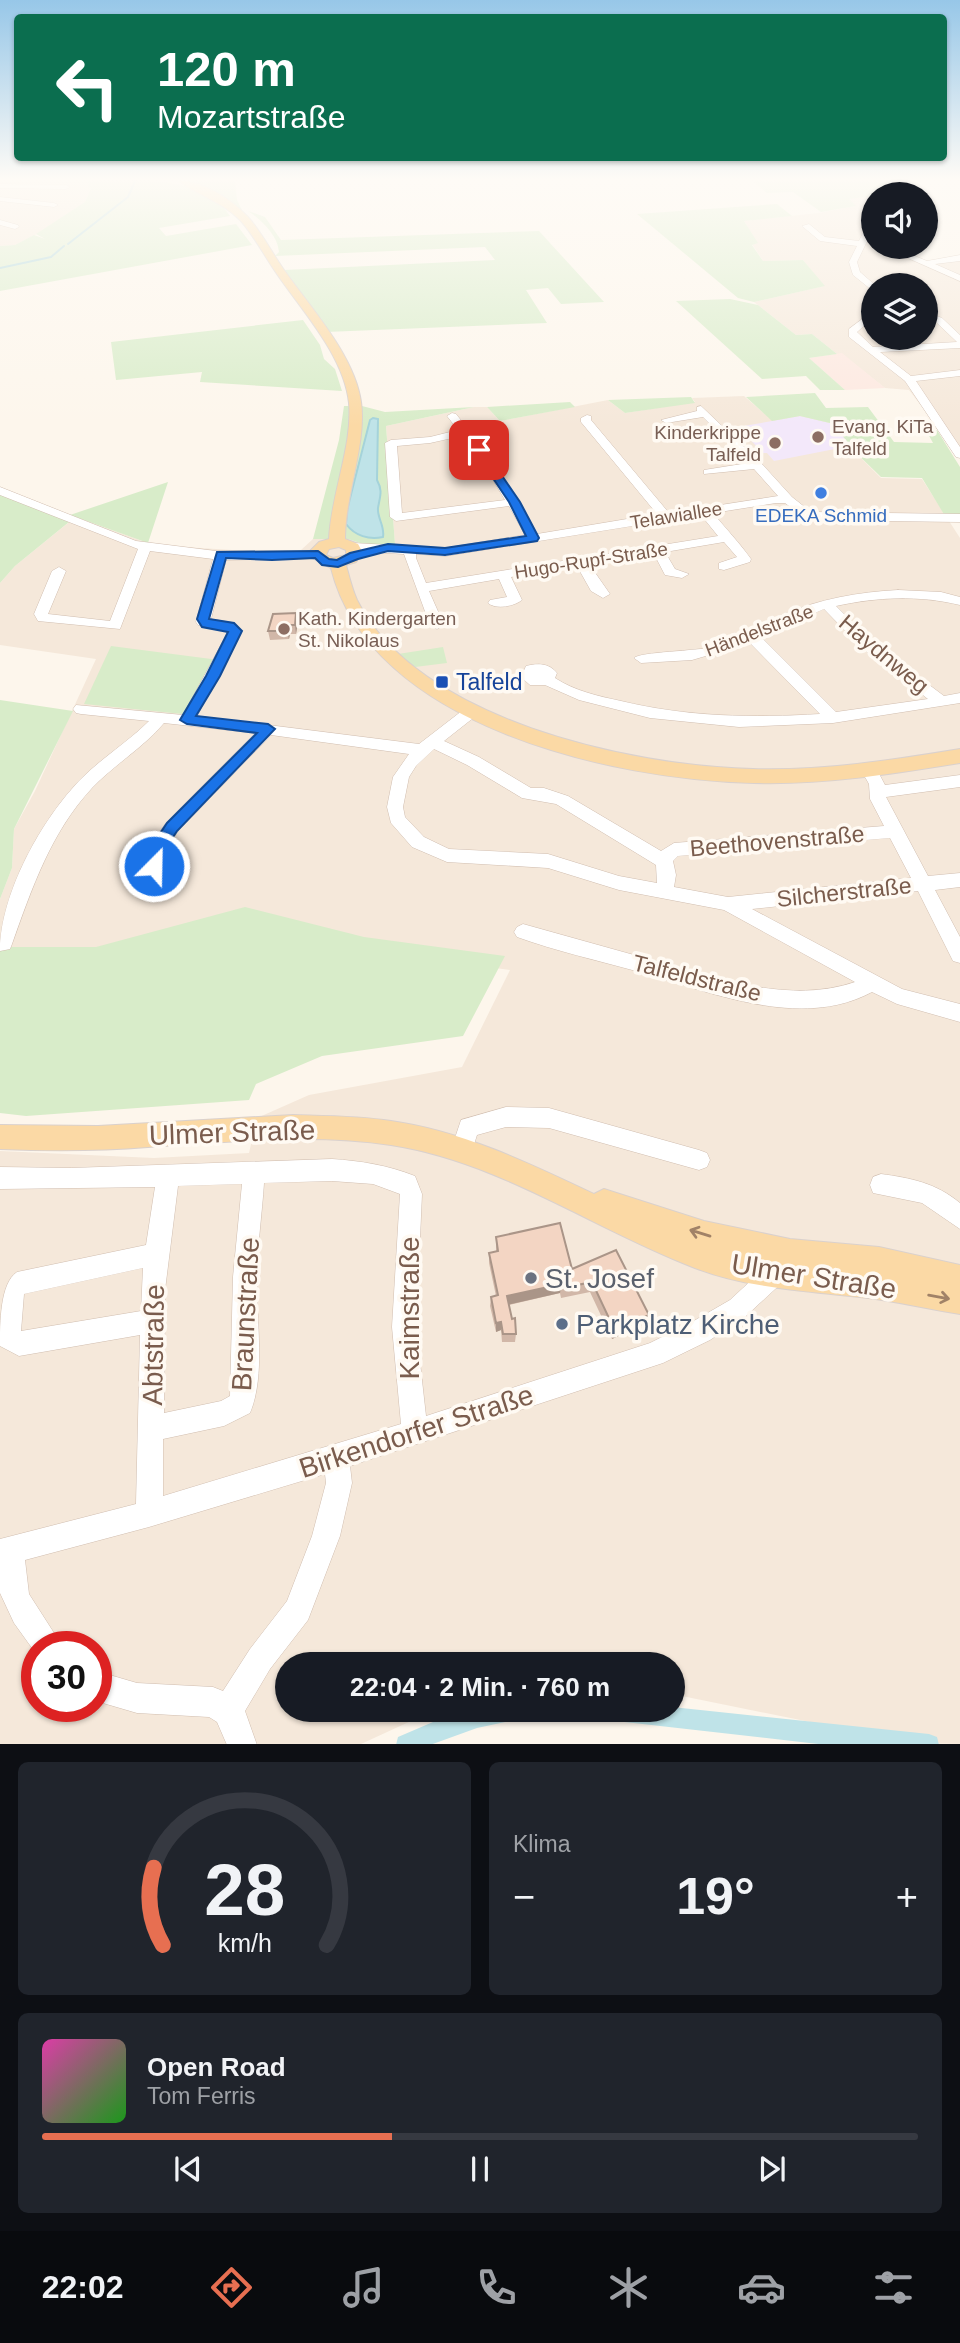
<!DOCTYPE html>
<html lang="de">
<head>
<meta charset="utf-8">
<style>
	body { margin:0; font-family:Helvetica,sans-serif; background:#20242c; color:#f1f3f6; height:100vh; display:flex; flex-direction:column; font-size:26px; white-space:nowrap }
	* { box-sizing:border-box; margin:0 }
	p { font-size:23px; color:#9ea1a6 }
	.icon { flex:none; width:38px; height:38px; fill:none; stroke:currentColor; stroke-width:2; stroke-linecap:round; stroke-linejoin:round }
	.map { position:relative; height:1744px; overflow:hidden }
	.side { display:flex; flex-direction:column; gap:18px; padding:18px; background:#0d0f14; flex:1 }
	.side>* { flex:none }
	.hud { position:absolute; left:14px; top:14px; width:933px; height:147px; border-radius:7px; box-shadow:0 2px 5px #0004; background:#0b6e4f; color:#fff; overflow:hidden }
	.buttons { position:absolute; left:861px; top:182px; display:grid; gap:14px }
	.buttons a { display:grid; place-items:center; width:77px; height:77px; border-radius:50%; background:#171b24; box-shadow:0 2px 5px #0004; font-size:35px }
	.speed { position:absolute; left:21px; top:1631px; display:flex; gap:14px; font-size:35px; font-weight:700; text-align:center }
	.speed>* { display:grid; place-content:center; width:91px; height:91px; border-radius:50%; background:#171b24; box-shadow:0 2px 5px #0004; line-height:1 }
	.speed .limit { border:10px solid #d22; background:#fff; color:#111 }
	.pin { position:absolute; display:grid; place-items:center; width:60px; height:60px; color:#fff; margin:-30px; border-radius:14px; box-shadow:0 4px 10px #0006 }
	.me { position:absolute; width:77px; margin:-38px; rotate:23deg; stroke-linejoin:round; filter:drop-shadow(0 0 5px #0008) }
	.turn { display:flex; align-items:center; gap:24px; height:147px; padding:0 28px; font-size:32px }
	.turn .icon { width:91px; height:91px; stroke-width:2.5 }
	.turn b { display:block; font-size:49px; line-height:60px }
	.big { font-size:52px; font-weight:600; line-height:1.1 }
	.side .card { flex:1; display:flex; flex-direction:column; justify-content:center; gap:10px; min-width:0; padding:0 24px; border-radius:10px; background:#20242c }
	.side .dial { align-items:center; gap:0 }
	.dial svg { height:182px; overflow:visible; fill:none; stroke:#363941; stroke-width:7; stroke-linecap:round; text-anchor:middle }
	.dial text { fill:#f1f3f6; stroke:none }
	.song { display:flex; align-items:center; gap:21px }
	.cover { width:84px; height:84px; border-radius:10px; background:linear-gradient(135deg,hsl(320 70% 55%),hsl(120 70% 35%)) }
	.played { height:7px; border-radius:4px; background:linear-gradient(90deg,#e76f51 40%,#363941 40%) }
	.keys { display:flex; justify-content:space-around; direction:ltr }
	.heat { display:flex; justify-content:space-between; align-items:center; font-size:38px; direction:ltr }
	.side .tiles { flex:1; display:grid; gap:18px; grid-template-columns:1fr 1fr }
	.card:last-child { grid-column:span 2 }
	.trip { position:absolute; left:275px; top:1652px; width:410px; height:70px; border-radius:35px; background:#171b24; box-shadow:0 2px 5px #0004; font-weight:600; line-height:70px; text-align:center }
	.tabs { display:flex; height:112px; justify-content:space-around; align-items:center; background:#090b0e; color:#9ea1a6 }
	.tabs .icon { width:49px; height:49px }
	.tabs .selected { color:#e76f51 }
	.tabs b { font-size:32px; color:#f1f3f6 }
	.map>svg:first-child { display:block }
	.residential { fill:#f5e8da; fill-rule:evenodd }
	.commercial { fill:#fde8e0 }
	.education { fill:#f3e8fa }
	.green { fill:#d8ecc9 }
	.water { fill:#bfe3e8; stroke:#a5d3da; stroke-width:2 }
	.lines { fill:none; stroke-linecap:round; stroke-linejoin:round }
	.stream { stroke:#a5d3da; stroke-width:2 }
	.canal { fill:#bfe3e8; fill-rule:evenodd }
	.minor-casing { stroke:#d1beb0; stroke-width:1 }
	.major-casing { stroke:#dad1cd; stroke-width:2 }
	.minor { fill:#fff; fill-rule:evenodd }
	.major { fill:#fbd9a5; fill-rule:evenodd }
	.wall { fill:#d1b7a8 }
	.shaded-wall { fill:#aa9588 }
	.building { fill:#f3d5c3; stroke:#aa9588; stroke-width:2 }
	.oneway { stroke:#a18267 }
	.route { fill:#1a73e8; stroke:#114b97; stroke-width:2 }
	.education-dot { fill:#8d6e63; stroke:#fffaf3; stroke-width:2.5 }
	.shop-dot { fill:#3f7fe0; stroke:#fffaf3; stroke-width:2.5 }
	.transit-dot { fill:#1a4fb4; stroke:#fffaf3; stroke-width:2.5 }
	.worship-dot { fill:#6b7280; stroke:#fffaf3; stroke-width:2.5 }
	.service-dot { fill:#5c6f8a; stroke:#fffaf3; stroke-width:2.5 }
	.labels { text-anchor:middle; stroke-width:7; stroke-linejoin:round; paint-order:stroke }
	.far-education-label { font-size:19px; fill:#785e54; stroke:#fffaf3; text-anchor:start }
	.far-street-label { font-size:19px; fill:#7a5c4d; stroke:#fffaf3 }
	.far-shop-label { font-size:19px; fill:#366cbe; stroke:#fffaf3 }
	.street-label { font-size:23px; fill:#7a5c4d; stroke:#fffaf3 }
	.transit-label { font-size:23px; fill:#164399; stroke:#fffaf3; text-anchor:start }
	.near-street-label { font-size:28px; fill:#7a5c4d; stroke:#fffaf3 }
	.near-worship-label { font-size:28px; fill:#5b616d; stroke:#fffaf3; text-anchor:start }
	.near-service-label { font-size:28px; fill:#4e5e75; stroke:#fffaf3; text-anchor:start }
</style>
</head>
<body>
<div class="map">
<svg width="960" height="1745" viewBox="0 0 960 1745">
	<rect width="100%" height="100%" fill="#fdf6ec"/>
	<path class="residential" d="M0 181H89L88 187H91L85 202 45 230 15 245 0 246Z
		M873 196V228L867 240 873 242V247H891L929 261 960 257V456L909 390 885 388 842 354H837L812 334 796 335 754 302 824 286 803 260 763 261 752 244 757 243 744 221 819 213 855 206 848 199ZM873 285H926V338H873Z
		M744 396 772 420 800 415 834 424 852 449 881 478 922 479 960 538V1744L914 1743 672 1694V1664H287V1710H435L361 1744H0V1151L154 1158 249 1153 257 1118 309 1095 462 1067 510 970 355 949 80 958 0 953V899L12 868 14 829 35 791 96 659 0 645V583L15 566 68 523 70 515 148 543 168 546 263 552 301 550 313 539H348L366 545 395 544 386 426 474 407H487L500 421 608 400 625 413 695 402 692 398ZM37 1647H96V1706H37Z"/>
	<path class="commercial" d="M842 353 885 388 845 390 809 358Z"/>
	<path class="education" d="M800 416 834 424 850 446 774 461 767 453H763L738 427Z"/>
	<path class="green" d="M89 181C132 181 203 173 230 216L159 228 166 236 236 224 252 245 0 291V246L15 245 34 235 45 239 36 234 85 202 91 188 88 187Z
		M191 181H235L237 200 242 210Z
		M753 181H892L889 194 849 199 856 206 821 212 793 192 767 193Z
		M777 204 792 216 744 221 758 243 752 245 763 261 803 260 825 286 754 302 738 298 637 214Z
		M248 211 265 217 281 240 539 231 604 302 561 304 548 288 526 290 547 323 326 332 284 270 495 260 485 247 275 256 279 252C278 236 262 220 248 211Z
		M730 299 758 305 796 335 812 334 837 354 809 358 845 390H820L806 376 762 379 676 301Z
		M303 320 320 345 324 359 335 369 342 391 200 382 202 372 116 380 111 342Z
		M815 393 826 408 868 407 894 442 933 443 926 430H937L960 467V515L945 516 922 478 881 477 852 449 834 424 800 416 772 421 746 397Z
		M691 397 695 403 625 413 608 400Z
		M570 402 575 407 500 421 487 407Z
		M344 406H362L385 412 474 407 386 426 395 544 366 545 348 539H313L339 440Z
		M168 482 148 543 70 515Z
		M0 494 63 517 69 522 15 566 0 583Z
		M111 646 219 660 183 714 84 704Z
		M443 647 447 663 415 667 398 654Z
		M0 700 73 711 14 829 12 868 0 899Z
		M245 907 364 937 505 956 463 1036 322 1056 256 1084 249 1100 26 1116 0 1113V947H96Z"/>
	<path class="water" d="M373 418 378 419 377 480C383 491 380 496 378 508 377 518 385 526 383 537 369 540 355 536 346 524L347 510 370 420Z"/>
	<g class="lines">
		<path class="stream" d="M68 244 128 197 135 181
			M0 268 51 257 64 246"/>
		<path class="canal" d="M672 1707 929 1734 937 1737 939 1745H827L607 1720 600 1717 597 1710H672Z
			M468 1710H531L528 1717 477 1728 430 1745H396L398 1737 433 1722Z"/>
		<defs>
			<path id="minor" d="M890 181H898L897 194H889Z
				M0 184 66 185 70 187 66 189 0 188Z
				M0 197 54 203 58 205 54 207 0 201Z
				M873 219V229L857 262 860 272 875 285 873 291 853 275 849 262 857 246 820 241 802 226 809 224 825 237 859 241 869 221Z
				M0 220 18 225 19 227 15 229 0 225Z
				M883 247H893L927 261 960 255V261L935 264 960 275V281Z
				M873 311V318L857 332 873 347 957 342 936 322 926 318V312L942 318 960 335V348L880 352 911 376 960 370V376L916 381 960 447V458L956 457 905 381 849 337V329Z
				M701 406 761 463 792 497 811 512 960 514V522L808 520 785 503H776L713 513C726 529 739 542 751 559L750 562 724 570 719 569V563L737 557 724 542 665 552 675 569 689 574 682 578 665 575 654 554 589 564 610 594 603 598 591 591 577 566 511 577 522 600C515 606 496 610 488 603L490 600 507 597 499 579 429 591 444 625 437 629 430 625 404 554 353 551 347 547 353 543 445 548 525 535 509 506 396 521 390 517 385 443 391 440 430 437 458 430 447 416 452 413 456 414C487 452 513 491 537 534L657 514 581 422V418L587 415 591 416V420L669 513 778 496 754 469 704 474V470L748 463 721 435 673 441V437L715 429 703 417 666 423 661 420 697 411V407ZM462 436 482 464 453 471 459 474 487 470 505 500 402 513 397 446 430 443ZM701 515 718 536 426 583 416 558V554L445 556Z
				M0 487 136 541 216 551H323L324 554 318 558 226 560 211 619 235 623 242 631 197 716 419 744 467 707H477L480 711 477 715 444 741 479 757 531 788H544L568 796 661 851 674 843 884 826 870 799 869 784 861 770 869 764 875 766 885 785 960 775V787L886 797 928 876 960 873V887L935 890 960 937V963L953 961 918 891 752 909 902 989 960 1004V1022L897 1004 872 992C800 1031 708 991 636 971 596 960 556 951 517 937L514 932 517 927 523 924C568 937 614 949 659 962 721 979 790 1004 855 982L724 910 619 890 548 868 447 862 412 847 391 823 387 807 393 777 409 754 271 735 178 831 169 845 160 871H148L145 866 152 843 166 823 255 733 164 723C143 748 115 764 92 788 51 832 32 888 12 944L10 949 0 951C0 894 42 818 82 778 103 757 128 742 149 721L81 714 76 713 73 709 76 705 183 715 228 632 198 625 196 622 213 559 150 551 120 629 38 621 34 614 52 571 59 567 66 571 48 614 110 621 138 549 0 495ZM434 749 467 765 522 798 556 804 656 865 657 883 619 876 548 854 449 849 424 837 405 817 403 807 409 777 416 766ZM890 838 911 878 728 897 674 887 676 875 673 861 678 856Z
				M898 590 941 592 960 597V605C918 595 878 597 836 606L872 642 944 696 960 693V703L833 723 739 727 650 718 579 700 545 685H530L521 677 526 666C538 663 549 663 557 673L555 678C575 691 598 696 621 701 687 717 753 718 820 714L750 643 692 660 641 663 634 658C639 652 698 651 713 647 738 640 759 626 782 615 819 599 859 592 898 590ZM824 609 862 648 928 699 836 712 761 637Z
				M506 1107 549 1108 699 1150 707 1153 710 1160 707 1167 699 1170 549 1128 506 1127 477 1135 470 1157 462 1160 454 1157 451 1150 461 1120Z
				M332 1159C361 1161 387 1165 415 1176L422 1194 416 1327 426 1416 650 1343 692 1322 730 1300 770 1263 778 1259 786 1263 790 1271 786 1279 746 1316 710 1340 663 1363 350 1466 352 1483 340 1536 308 1620 270 1669 245 1711 257 1745H227L217 1722 209 1717 137 1713 96 1701V1671L137 1683 213 1687 223 1691 250 1649 287 1601 312 1536 326 1483 325 1474 149 1527 25 1560 29 1594 63 1647H37V1655L14 1623 0 1593V1539L136 1504 140 1335 19 1356 0 1346C0 1323 0 1283 17 1272L146 1245 155 1187 0 1189V1167L71 1168ZM332 1181 373 1184 400 1194 392 1327 401 1424 163 1496V1439L224 1426 250 1413C266 1375 256 1320 257 1280 257 1247 262 1215 264 1183ZM242 1184 233 1277 230 1396 221 1401 164 1413 165 1290 178 1186ZM143 1268 141 1311 21 1331 24 1294Z
				M881 1174C911 1178 936 1183 960 1203V1229L922 1203 873 1193 870 1185 873 1177Z"/>
			<path id="major" d="M179 181C204 181 231 199 248 217 262 233 272 253 284 270 310 307 355 356 361 402 367 443 345 494 345 539L358 544 363 553 356 562 346 565C349 576 352 589 357 600 417 720 631 766 753 769 823 771 892 760 960 749V763C892 774 823 785 754 783 614 780 370 726 331 568L311 557 310 551 319 542 329 539C331 494 353 445 349 403 344 356 303 312 277 274 265 257 255 237 241 221 223 202 199 196 179 181ZM339 547 346 550V555L333 558 326 555 329 549Z
				M293 1115C326 1116 358 1116 391 1121 462 1131 529 1163 594 1194L604 1189 704 1221 790 1239 879 1247 960 1265V1314C934 1310 908 1304 882 1300 819 1291 755 1291 695 1268 593 1229 501 1162 391 1145 311 1133 229 1142 148 1147 99 1151 50 1151 0 1149V1125L98 1126Z"/>
		</defs>
		<use href="#minor" class="minor-casing"/>
		<use href="#major" class="major-casing"/>
		<use href="#minor" class="minor"/>
		<use href="#major" class="major"/>
	</g>
	<path class="wall" d="M296 613 298 622 296 634H290L289 639 270 640 268 631Z
		M496 1237 572 1269 616 1250 644 1324 612 1339 590 1292 561 1298 560 1293 509 1305 516 1334 515 1342H502L501 1330 496 1332 490 1306 491 1297 496 1296 489 1263V1253L496 1251Z"/>
	<path class="shaded-wall" d="M296 613 298 622 296 634 295 625Z
		M288 625 290 634 289 639 287 631Z
		M562 1284 560 1293 507 1305V1296Z
		M649 1315 644 1324 612 1339 615 1331Z
		M501 1322V1330L496 1332V1323Z"/>
	<path class="building" d="M296 613 295 625H288L287 631H268L273 614Z
		M560 1223 572 1269 616 1250 649 1315 615 1331 592 1282 563 1288 562 1284 507 1296 512 1319 515 1318 516 1334H503L501 1322 496 1323 491 1297 498 1295 489 1253 498 1251 496 1237Z"/>
	<defs><path id="oneway-shaft" d="M-6 0H5M1.5-3L5.5 0L1.5 3" fill="none" stroke-width="1.6" stroke-linecap="round" stroke-linejoin="round" transform="scale(1.75)"/></defs>
	<g class="oneway">
		<use href="#oneway-shaft" transform="translate(700 1233) rotate(-163)"/>
		<use href="#oneway-shaft" transform="translate(939 1297) rotate(10)"/>
	</g>
	<linearGradient id="sky" x2="0" y2="1"><stop stop-color="#97c7e8"/><stop offset="0.42" stop-color="#fefbf6"/><stop offset="1" stop-color="#fefbf6" stop-opacity="0"/></linearGradient>
	<rect width="960" height="426" fill="url(#sky)"/>
	<path class="route" d="M479 447 483 448 520 502 539 538 537 541 445 555 388 551 358 559 338 567 322 565 315 558 272 560 226 558 209 619 234 623 242 631 220 676 196 716 268 724 275 729 177 831 168 845 160 871H148L146 866 153 844 167 823 257 733 187 724 180 720 206 676 228 632 202 627 197 619 217 552 318 551 329 559 337 560 350 553 388 544 445 548 526 536 509 502 474 450Z"/>
	<g class="education-dot">
		<circle cx="818" cy="437" r="7"/>
		<circle cx="775" cy="443" r="7"/>
		<circle cx="284" cy="629" r="7"/>
	</g>
	<circle class="shop-dot" cx="821" cy="493" r="7"/>
	<rect class="transit-dot" x="435" y="675" width="14" height="14" rx="3.5"/>
	<circle class="worship-dot" cx="531" cy="1278" r="7"/>
	<circle class="service-dot" cx="562" cy="1324" r="7"/>
	<g class="labels">
		<g class="far-education-label">
			<text x="832" y="433">Evang. KiTa<tspan x="832" dy="22">Talfeld</tspan></text>
			<text x="761" y="439" text-anchor="end">Kinderkrippe<tspan x="761" dy="22">Talfeld</tspan></text>
			<text x="298" y="625">Kath. Kindergarten<tspan x="298" dy="22">St. Nikolaus</tspan></text>
		</g>
		<g class="far-street-label">
			<text transform="translate(676 515) rotate(-9)" y="7">Telawiallee</text>
			<text transform="translate(591 560) rotate(-9)" y="7">Hugo-Rupf-Straße</text>
			<text transform="translate(759 630) rotate(-21)" y="7">Händelstraße</text>
		</g>
		<g class="far-shop-label">
			<text x="821" y="522">EDEKA Schmid</text>
		</g>
		<g class="street-label">
			<text transform="translate(884 654) rotate(40)" y="8">Haydnweg</text>
			<text transform="translate(777 841) rotate(-5)" y="8">Beethovenstraße</text>
			<text transform="translate(844 892) rotate(-6)" y="8">Silcherstraße</text>
			<text transform="translate(697 978) rotate(14)" y="8">Talfeldstraße</text>
		</g>
		<g class="transit-label">
			<text x="456" y="690">Talfeld</text>
		</g>
		<g class="near-street-label">
			<text transform="translate(232 1132) rotate(-2)" y="10">Ulmer Straße</text>
			<text transform="translate(814 1276) rotate(9)" y="10">Ulmer Straße</text>
			<text transform="translate(409 1308) rotate(-90)" y="10">Kaimstraße</text>
			<text transform="translate(245 1314) rotate(-87)" y="10">Braunstraße</text>
			<text transform="translate(153 1345) rotate(-89)" y="10">Abtstraße</text>
			<text transform="translate(416 1431) rotate(-18)" y="10">Birkendorfer Straße</text>
		</g>
		<g class="near-worship-label">
			<text x="545" y="1288">St. Josef</text>
		</g>
		<g class="near-service-label">
			<text x="576" y="1334">Parkplatz Kirche</text>
		</g>
	</g>
</svg>
<div class="buttons">
<a><svg class="icon" aria-label="sound" viewBox="0 0 24 24"><path d="M4 9h4l5-4v14l-5-4H4zM17 9q2 3 0 6"/></svg></a>
<a><svg class="icon" aria-label="layers" viewBox="0 0 24 24"><path d="M12 4l9 5-9 5-9-5zM3 14l9 5 9-5"/></svg></a>
</div>
<div class="speed"><div class="limit">30</div></div>
<div class="pin" style="left:479px;top:450px;background:#d93025"><svg class="icon" aria-label="arrive" viewBox="0 0 24 24"><path d="M6 21V4h12l-3 4 3 4H6"/></svg></div>
<svg class="me" style="left:154px;top:866px" viewBox="-20 -20 40 40"><circle r="17" fill="#1a73e8" stroke="#fff" stroke-width="3"/><path d="M0-11L8 9 0 5-8 9z" fill="#fff"/></svg>
<div class="trip">22:04 · 2 Min. · 760 m</div>
<div class="hud">
<div class="turn"><svg class="icon" aria-label="left" viewBox="0 0 24 24"><path d="M17 20v-9H6M10 6l-5 5 5 5"/></svg><div><b>120 m</b>Mozartstraße</div></div>
</div>
</div>
<section class="side">
<div class="tiles">
<div class="card dial"><svg viewBox="0 0 100 80">
<path d="M14 69A42 42 0 1 1 86 69"/>
<path d="M14 69A42 42 0 0 1 10 35" stroke="#e76f51"/>
<text x="50" y="56" font-size="32" font-weight="700">28</text>
<text x="50" y="72" font-size="11">km/h</text>
</svg></div>
<div class="card"><p>Klima</p>
<div class="heat"><a>−</a><b class="big">19°</b><a>+</a></div>
</div>
<div class="card">
<div class="song"><i class="cover"></i><div><b>Open Road</b><p>Tom Ferris</p></div></div>
<div class="played"></div>
<div class="keys"><svg class="icon" aria-label="previous" viewBox="0 0 24 24"><path d="M18 5L8 12l10 7zM5 5v14"/></svg><svg class="icon" aria-label="pause" viewBox="0 0 24 24"><path d="M8 5v14M16 5v14"/></svg><svg class="icon" aria-label="next" viewBox="0 0 24 24"><path d="M6 5l10 7-10 7zM19 5v14"/></svg></div>
</div>
</div>
</section>
<nav class="tabs">
<b>22:02</b>
<svg class="icon selected" aria-label="directions" viewBox="0 0 24 24"><path d="M12 3l9 9-9 9-9-9zM9 14v-3h6M13 9l2 2-2 2"/></svg>
<svg class="icon" aria-label="music" viewBox="0 0 24 24"><path d="M9 18V5l10-2v13"/><circle cx="6" cy="18" r="3"/><circle cx="16" cy="16" r="3"/></svg>
<svg class="icon" aria-label="phone" viewBox="0 0 24 24"><path d="M5 4h4l2 5-3 2q2 4 5 5l2-3 5 2v4C11 20 4 13 5 4z"/></svg>
<svg class="icon" aria-label="climate" viewBox="0 0 24 24"><path d="M12 3v18M4 7l16 10M4 17L20 7"/></svg>
<svg class="icon" aria-label="car" viewBox="0 0 24 24"><path d="M5 17H2v-5l4-1 3-4h7l3 4 3 1v5h-3M9 17h6M6 11h13"/><circle cx="7" cy="17" r="2"/><circle cx="17" cy="17" r="2"/></svg>
<svg class="icon" aria-label="filters" viewBox="0 0 24 24"><path d="M4 7h16M4 17h16"/><circle cx="9" cy="7" r="2"/><circle cx="15" cy="17" r="2"/></svg>
</nav>
</body>
</html>
